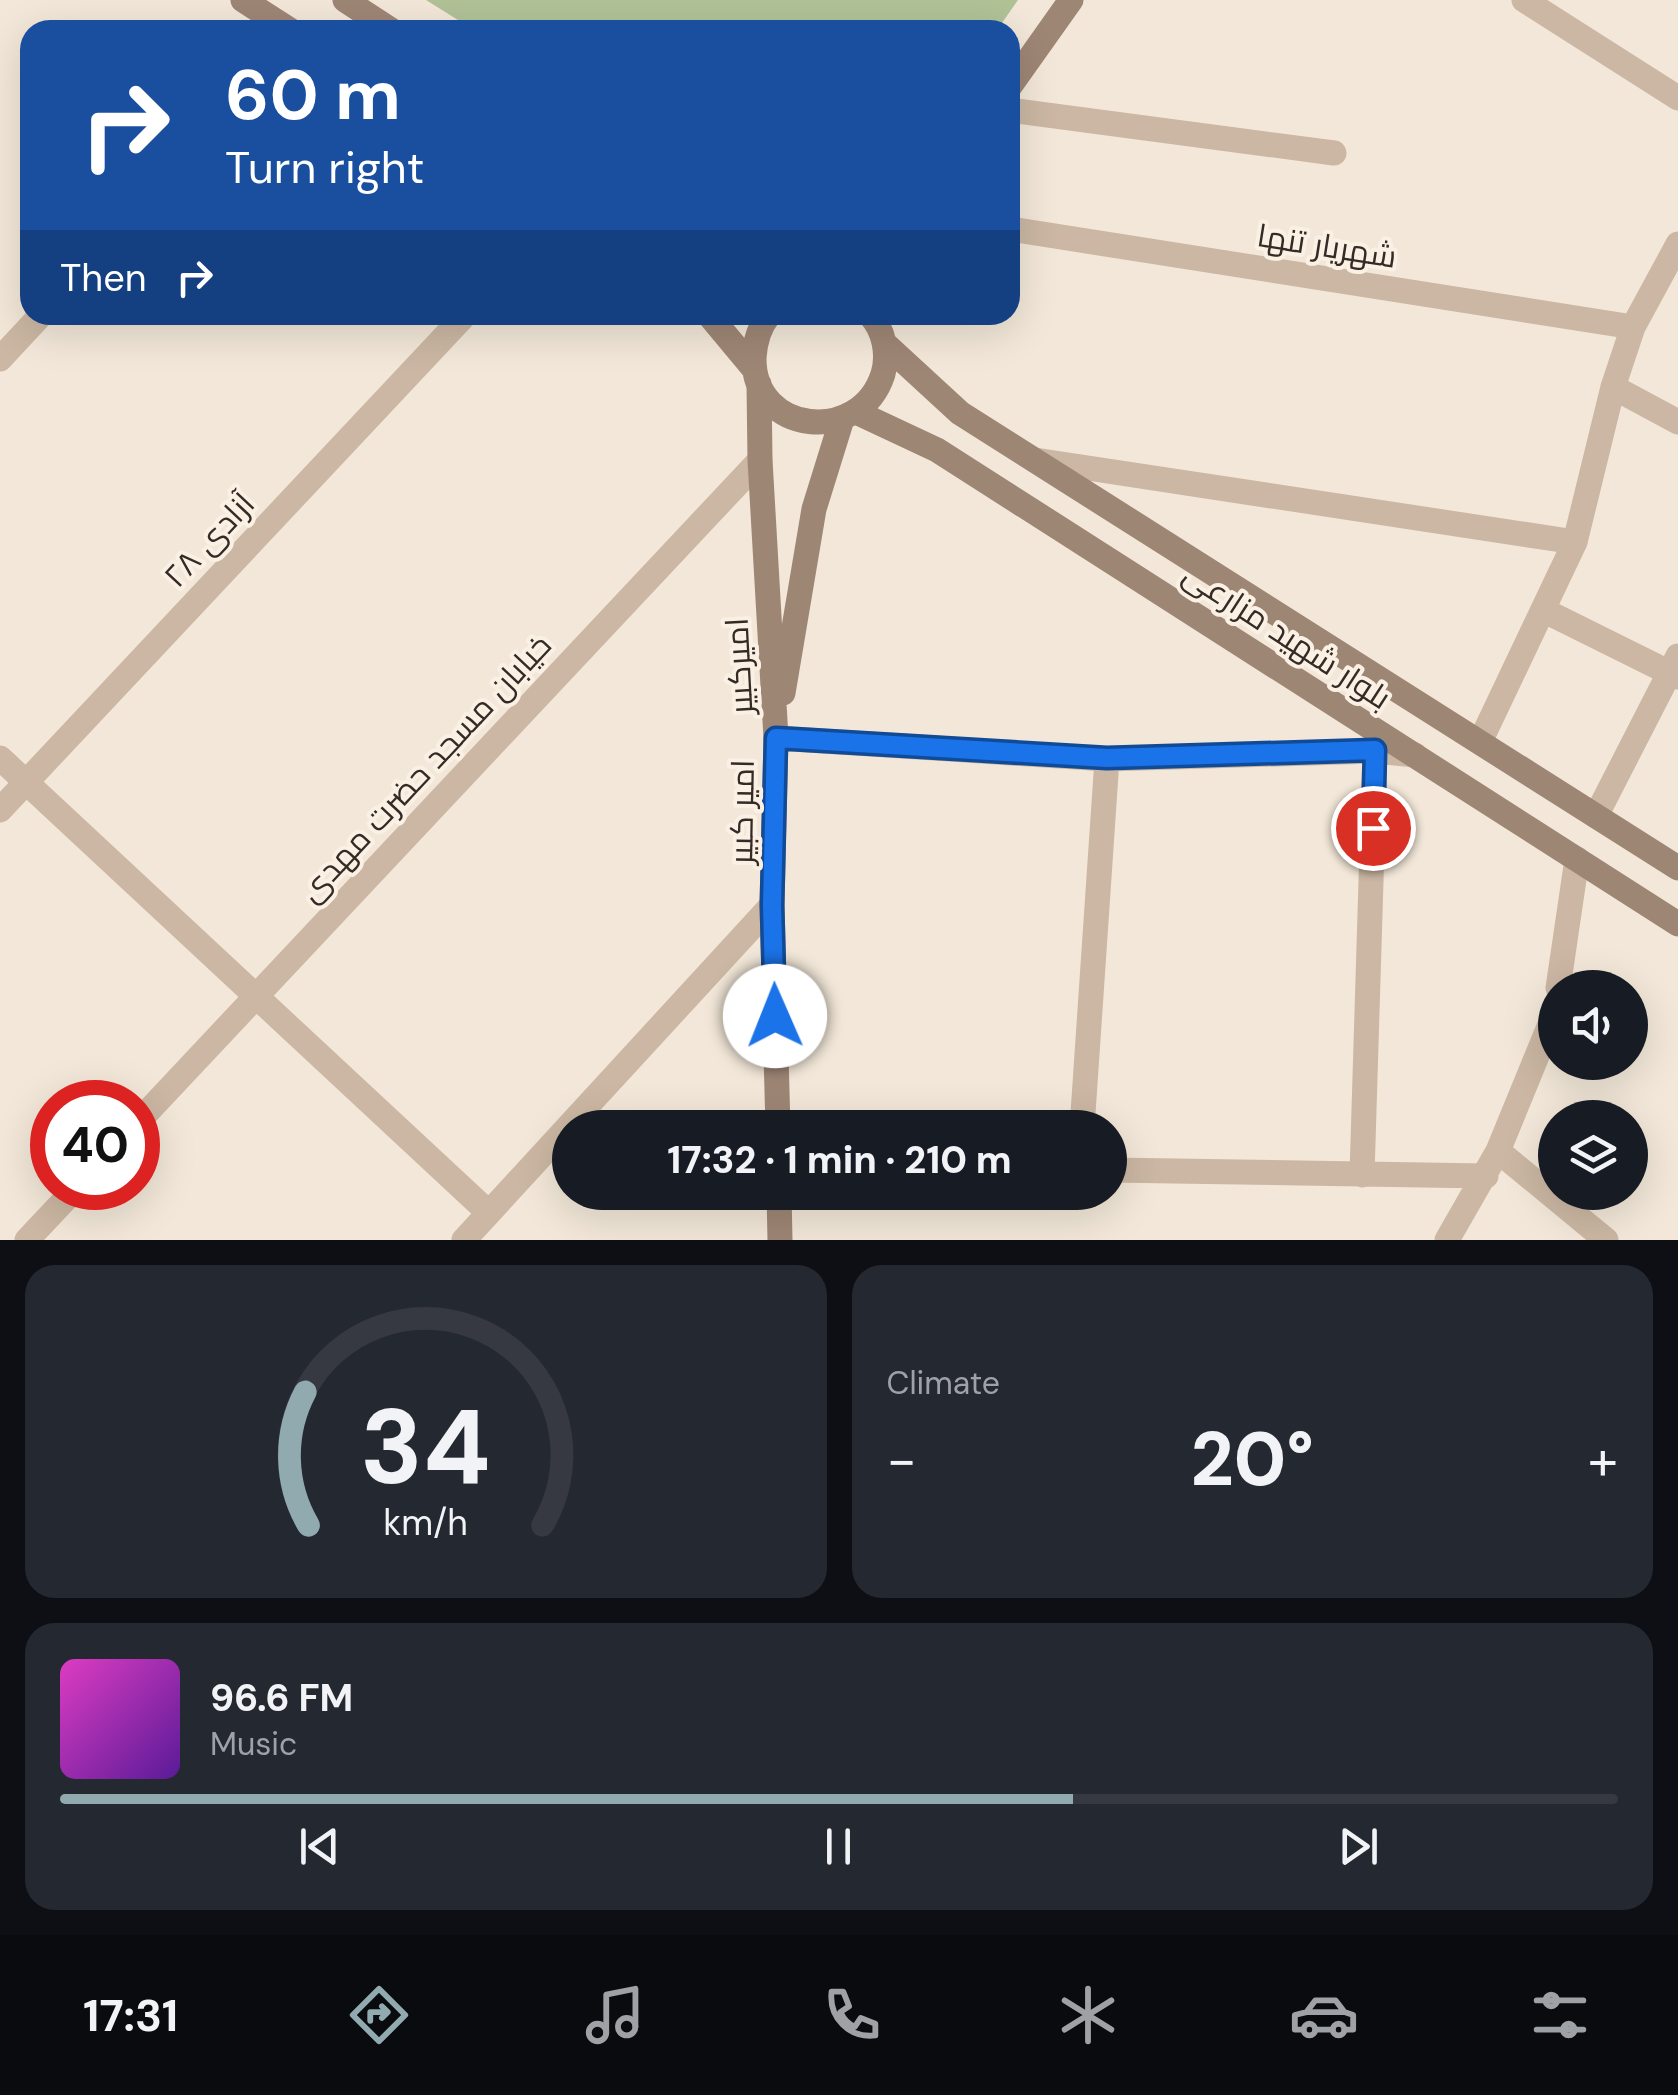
<!DOCTYPE html>
<html lang="en">
<head>
<meta charset="utf-8">
<style>
	body { margin:0; font-family:"DM Sans",Cairo,sans-serif; background:#242831; color:#f1f3f6; height:100vh; display:flex; flex-direction:column; font-size:38px; white-space:nowrap }
	* { box-sizing:border-box; margin:0 }
	p { font-size:32px; color:#9ea1a6 }
	.icon { flex:none; width:55px; height:55px; fill:none; stroke:currentColor; stroke-width:2; stroke-linecap:round; stroke-linejoin:round }
	.map { position:relative; height:1240px; overflow:hidden }
	.details { display:flex; flex-direction:column; gap:25px; padding:25px; background:#0d0f14; flex:1 }
	.details>* { flex:none }
	.guide { position:absolute; left:20px; top:20px; width:1000px; height:305px; border-radius:30px; box-shadow:0 10px 40px #0002; background:#1a4fa0; color:#fff; overflow:hidden }
	.fabs { position:absolute; left:1538px; top:970px; display:grid; gap:20px }
	.fabs a { display:grid; place-items:center; width:110px; height:110px; border-radius:50%; background:#171b24; box-shadow:0 10px 40px #0002; font-size:50px }
	.speed { position:absolute; left:30px; top:1080px; display:flex; gap:20px; font-size:50px; font-weight:700; text-align:center }
	.speed>* { display:grid; place-content:center; width:130px; height:130px; border-radius:50%; background:#171b24; box-shadow:0 10px 40px #0002; line-height:1 }
	.speed .limit { border:15px solid #d22; background:#fff; color:#111 }
	.pin { position:absolute; display:grid; place-items:center; width:85px; height:85px; color:#fff; margin:-42px; border:5px solid #fff; border-radius:50%; box-shadow:0 2px 10px #0007 }
	.me { position:absolute; width:110px; margin:-55px; rotate:359deg; stroke-linejoin:round; filter:drop-shadow(0 0 8px #0008) }
	.turn { display:flex; align-items:center; gap:35px; height:210px; padding:0 40px; font-size:45px }
	.turn .icon { width:130px; height:130px; stroke-width:2.5 }
	.turn b { display:block; font-size:70px; line-height:85px }
	.then { display:flex; align-items:center; height:95px; padding:0 40px; background:#0003; gap:20px; font-size:38px }
	.big { font-size:75px; font-weight:800; line-height:1.1 }
	.details .widget { flex:1; display:flex; flex-direction:column; justify-content:center; gap:15px; min-width:0; padding:0 35px; border-radius:30px; background:#242831 }
	.details .dial { align-items:center; gap:0 }
	.dial svg { height:260px; overflow:visible; fill:none; stroke:#363941; stroke-width:7; stroke-linecap:round; text-anchor:middle }
	.dial text { fill:#f1f3f6; stroke:none }
	.song { display:flex; align-items:center; gap:30px }
	.cover { width:120px; height:120px; border-radius:15px; background:linear-gradient(135deg,hsl(310 70% 55%),hsl(270 70% 35%)) }
	.played { height:10px; border-radius:5px; background:linear-gradient(90deg,#90aaaf 65%,#363941 65%) }
	.keys { display:flex; justify-content:space-around; direction:ltr }
	.heat { display:flex; justify-content:space-between; align-items:center; font-size:55px; direction:ltr }
	.details .tiles { flex:1; display:grid; gap:25px; grid-template-columns:1fr 1fr }
	.widget:last-child { grid-column:span 2 }
	.trip { position:absolute; left:552px; top:1110px; width:575px; height:100px; border-radius:50px; background:#171b24; box-shadow:0 10px 40px #0002; font-weight:800; line-height:100px; text-align:center }
	.dock { display:flex; height:160px; justify-content:space-around; align-items:center; background:#090b0e; color:#9ea1a6 }
	.dock .icon { width:70px; height:70px }
	.dock .selected { color:#90aaaf }
	.dock b { font-size:45px; color:#f1f3f6 }
	.map>svg:first-child { display:block }
	.green { fill:#b1c297 }
	.lines { fill:none; stroke-linecap:round; stroke-linejoin:round }
	.street { stroke:#cbb7a3; stroke-width:25 }
	.secondary { stroke:#9e8675; stroke-width:25 }
	.route-casing { stroke:#114b97; stroke-width:25 }
	.route { stroke:#1a73e8; stroke-width:18 }
	.labels { text-anchor:middle; stroke-width:8; stroke-linejoin:round; paint-order:stroke }
	.street-label { font-size:32px; fill:#352b26; stroke:#faf1e4 }
</style>
</head>
<body>
<div class="map">
<svg width="1678" height="1240" viewBox="0 0 1678 1240">
	<rect width="100%" height="100%" fill="#f2e7d8"/>
	<path class="green" d="M426 0H1018L997 30H474Z"/>
	<g class="lines">
		<path class="street" d="M1524 0 1678 98
			M1010 110 1334 153
			M1010 229 1633 327
			M0 359 41 315
			M1613 387 1678 422
			M1035 460 1575 542
			M1543 610 1678 677
			M776 738 1107 759 1375 751 1415 755
			M1480 742 1575 542 1613 387 1633 327 1678 244
			M0 758 489 1213
			M0 810 465 315
			M1596 816 1678 656
			M1558 988 1577 859
			M138 1122 760 460
			M1082 1128 1107 759
			M1498 1151 1606 1240
			M1110 1170 1486 1176
			M1362 1175 1375 751
			M27 1240 76 1188
			M464 1240 772 905
			M1447 1240 1498 1151 1555 1012"/>
		<path class="secondary" d="M243 0 290 30
			M345 0 391 30
			M1010 86 1071 0
			M709 315 754 369
			M769 315C759 327 755 342 754 358 753 434 860 446 883 374 889 354 884 330 870 315
			M885 344 960 413 1678 868
			M759 384 760 460 776 738 772 905 778 1128
			M856 412 937 450 1678 924
			M783 693 814 509 842 419
			M779 1192 780 1240"/>
	</g>
	<g class="lines">
		<defs>
			<path id="route" d="M775 1016 772 905 776 738 1107 758 1375 750 1373 828"/>
		</defs>
		<use href="#route" class="route-casing"/>
		<use href="#route" class="route"/>
	</g>
	<g class="labels">
		<g class="street-label">
			<text transform="translate(1327 246) rotate(9)" y="11">شهریار تنها</text>
			<text transform="translate(209 540) rotate(-47)" y="11">آزادی ۲۸</text>
			<text transform="translate(1287 636) rotate(33)" y="11">بلوار شهید مزارعی</text>
			<text transform="translate(739 666) rotate(-93)" y="11">امیرکبیر</text>
			<text transform="translate(425 768) rotate(-47)" y="11">خیابان مسجد حضرت مهدی</text>
			<text transform="translate(742 812) rotate(-89)" y="11">امیر کبیر</text>
		</g>
	</g>
</svg>
<div class="fabs">
<a><svg class="icon" aria-label="sound" viewBox="0 0 24 24"><path d="M4 9h4l5-4v14l-5-4H4zM17 9q2 3 0 6"/></svg></a>
<a><svg class="icon" aria-label="layers" viewBox="0 0 24 24"><path d="M12 4l9 5-9 5-9-5zM3 14l9 5 9-5"/></svg></a>
</div>
<div class="speed"><div class="limit">40</div></div>
<div class="pin" style="left:1373px;top:828px;background:#d93025"><svg class="icon" aria-label="arrive" viewBox="0 0 24 24"><path d="M6 21V4h12l-3 4 3 4H6"/></svg></div>
<svg class="me" style="left:775px;top:1016px" viewBox="-20 -20 40 40"><circle r="19" fill="#fff"/><path d="M0-13L10 11 0 6-10 11z" fill="#1a73e8"/></svg>
<div class="trip">17:32 · 1 min · 210 m</div>
<div class="guide">
<div class="turn"><svg class="icon" aria-label="right" viewBox="0 0 24 24"><path d="M7 20v-9h11M14 6l5 5-5 5"/></svg><div><b>60 m</b>Turn right</div></div>
<div class="then">Then<svg class="icon" aria-label="right" viewBox="0 0 24 24"><path d="M7 20v-9h11M14 6l5 5-5 5"/></svg></div>
</div>
</div>
<section class="details">
<div class="tiles">
<div class="widget dial"><svg viewBox="0 0 100 80">
<path d="M14 69A42 42 0 1 1 86 69"/>
<path d="M14 69A42 42 0 0 1 13 28" stroke="#90aaaf"/>
<text x="50" y="56" font-size="32" font-weight="700">34</text>
<text x="50" y="72" font-size="11">km/h</text>
</svg></div>
<div class="widget"><p>Climate</p>
<div class="heat"><a>−</a><b class="big">20°</b><a>+</a></div>
</div>
<div class="widget">
<div class="song"><i class="cover"></i><div><b>96.6 FM</b><p>Music</p></div></div>
<div class="played"></div>
<div class="keys"><svg class="icon" aria-label="previous" viewBox="0 0 24 24"><path d="M18 5L8 12l10 7zM5 5v14"/></svg><svg class="icon" aria-label="pause" viewBox="0 0 24 24"><path d="M8 5v14M16 5v14"/></svg><svg class="icon" aria-label="next" viewBox="0 0 24 24"><path d="M6 5l10 7-10 7zM19 5v14"/></svg></div>
</div>
</div>
</section>
<nav class="dock">
<b>17:31</b>
<svg class="icon selected" aria-label="directions" viewBox="0 0 24 24"><path d="M12 3l9 9-9 9-9-9zM9 14v-3h6M13 9l2 2-2 2"/></svg>
<svg class="icon" aria-label="music" viewBox="0 0 24 24"><path d="M9 18V5l10-2v13"/><circle cx="6" cy="18" r="3"/><circle cx="16" cy="16" r="3"/></svg>
<svg class="icon" aria-label="phone" viewBox="0 0 24 24"><path d="M5 4h4l2 5-3 2q2 4 5 5l2-3 5 2v4C11 20 4 13 5 4z"/></svg>
<svg class="icon" aria-label="climate" viewBox="0 0 24 24"><path d="M12 3v18M4 7l16 10M4 17L20 7"/></svg>
<svg class="icon" aria-label="car" viewBox="0 0 24 24"><path d="M5 17H2v-5l4-1 3-4h7l3 4 3 1v5h-3M9 17h6M6 11h13"/><circle cx="7" cy="17" r="2"/><circle cx="17" cy="17" r="2"/></svg>
<svg class="icon" aria-label="filters" viewBox="0 0 24 24"><path d="M4 7h16M4 17h16"/><circle cx="9" cy="7" r="2"/><circle cx="15" cy="17" r="2"/></svg>
</nav>
</body>
</html>
